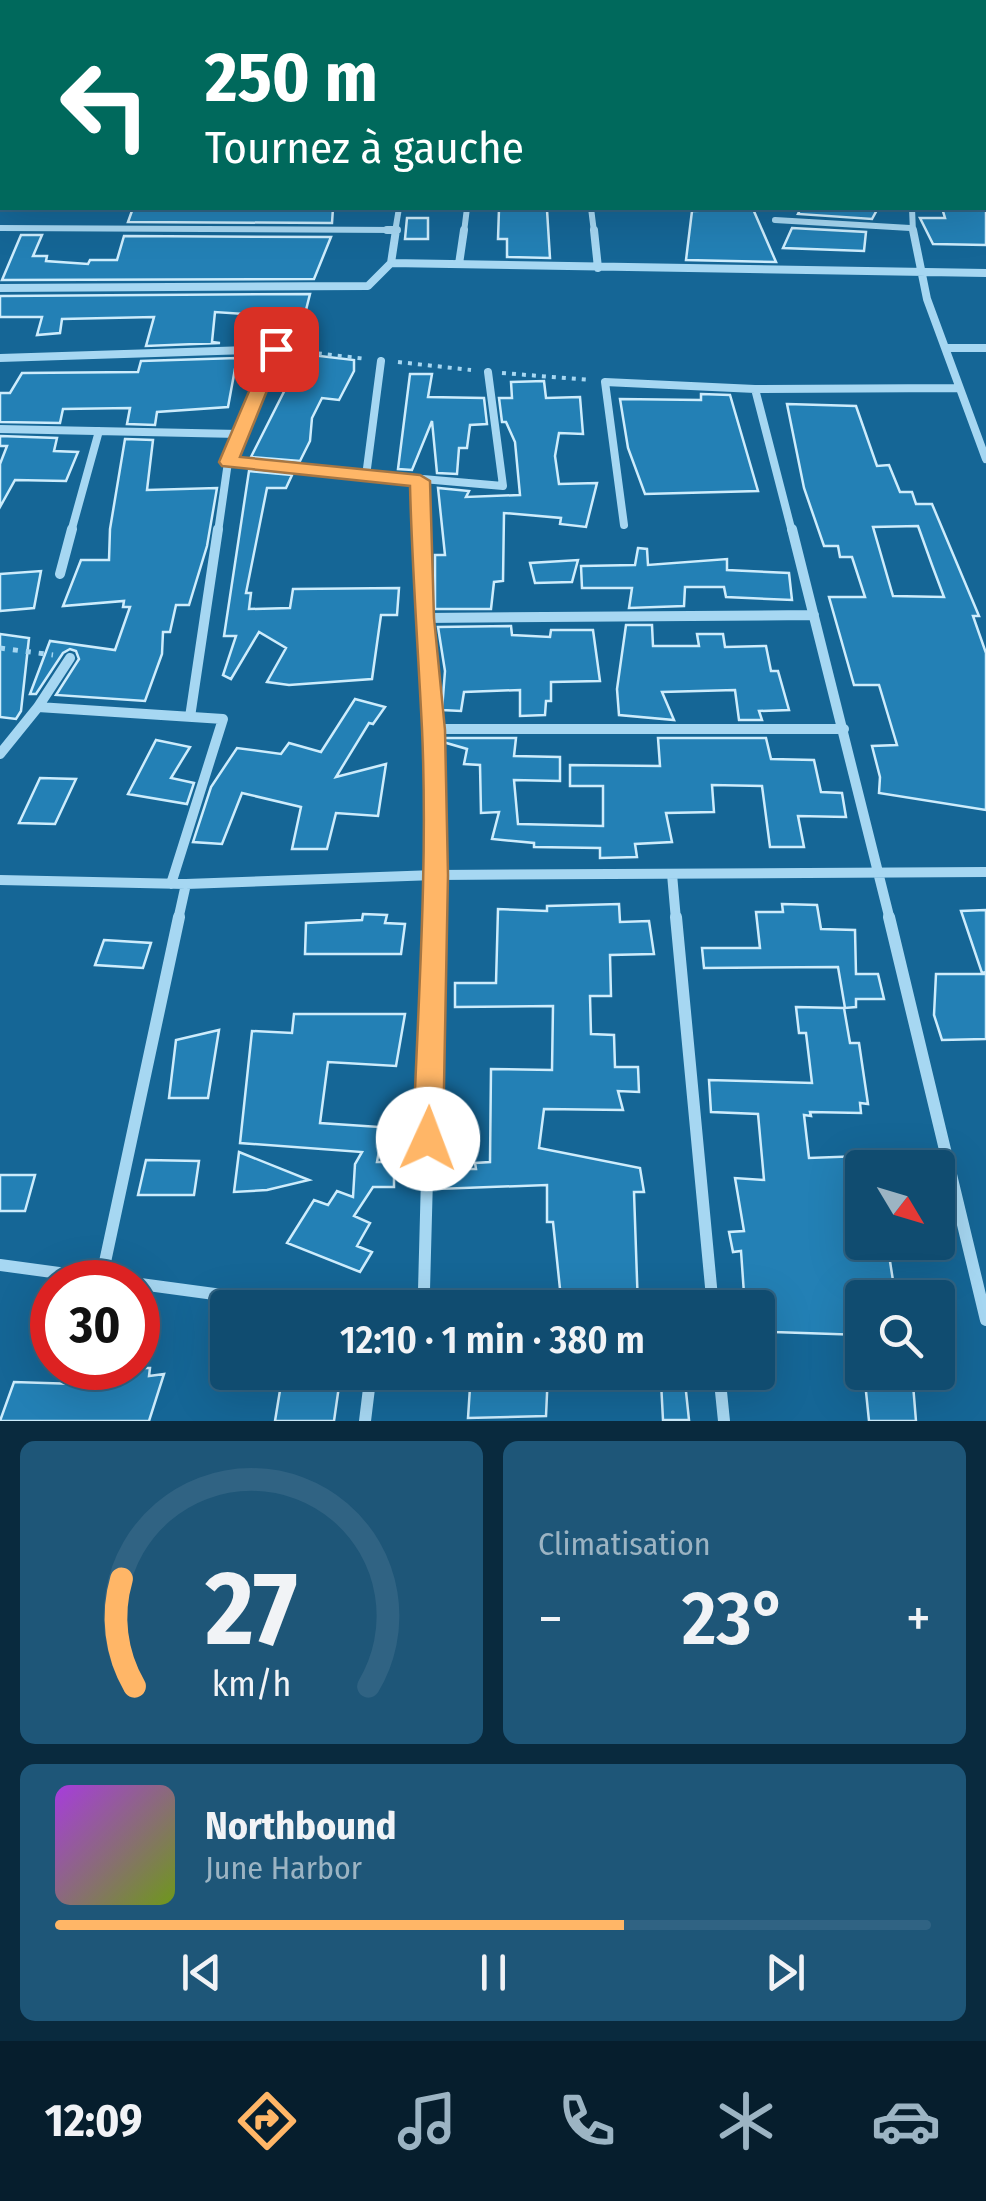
<!DOCTYPE html>
<html lang="fr">
<head>
<meta charset="utf-8">
<style>
	body { margin:0; font-family:"Fira Sans Condensed",sans-serif; background:#1e5678; color:#f1f3f6; height:100vh; display:flex; flex-direction:column; font-size:38px; white-space:nowrap }
	* { box-sizing:border-box; margin:0 }
	p { font-size:32px; color:#9cb4c3 }
	.icon { flex:none; width:55px; height:55px; fill:none; stroke:currentColor; stroke-width:2; stroke-linecap:round; stroke-linejoin:round }
	.map { position:relative; height:1421px; overflow:hidden }
	.details { display:flex; flex-direction:column; gap:20px; padding:20px; background:#092a3e; flex:1 }
	.details>* { flex:none }
	.guide { position:absolute; left:0px; top:0px; width:988px; height:210px; box-shadow:0 10px 40px #0002,0 0 0 2px #306383; background:#00695c; color:#fff; overflow:hidden }
	.needle { width:65px; rotate:128deg }
	.buttons { position:absolute; left:845px; top:1150px; display:grid; gap:20px }
	.buttons a { display:grid; place-items:center; width:110px; height:110px; border-radius:10px; background:#104c70; box-shadow:0 10px 40px #0002,0 0 0 2px #306383; font-size:50px }
	.speed { position:absolute; left:30px; top:1260px; display:flex; gap:20px; font-size:50px; font-weight:700; text-align:center }
	.speed>* { display:grid; place-content:center; width:130px; height:130px; border-radius:50%; background:#104c70; box-shadow:0 10px 40px #0002,0 0 0 2px #306383; line-height:1 }
	.speed .limit { border:15px solid #d22; background:#fff; color:#111 }
	.pin { position:absolute; display:grid; place-items:center; width:85px; height:85px; color:#fff; margin:-42px; border-radius:20px; box-shadow:0 5px 15px #0006 }
	.me { position:absolute; width:110px; margin:-55px; rotate:2deg; stroke-linejoin:round; filter:drop-shadow(0 0 8px #0008) }
	.turn { display:flex; align-items:center; gap:35px; height:210px; padding:0 40px; font-size:45px }
	.turn .icon { width:130px; height:130px; stroke-width:2.5 }
	.turn b { display:block; font-size:70px; line-height:85px }
	.big { font-size:75px; font-weight:600; line-height:1.1 }
	.details .widget { flex:1; display:flex; flex-direction:column; justify-content:center; gap:15px; min-width:0; padding:0 35px; border-radius:15px; background:#1e5678 }
	.details .dial { align-items:center; gap:0 }
	.dial svg { height:260px; overflow:visible; fill:none; stroke:#306383; stroke-width:7; stroke-linecap:round; text-anchor:middle }
	.dial text { fill:#f1f3f6; stroke:none }
	.song { display:flex; align-items:center; gap:30px }
	.cover { width:120px; height:120px; border-radius:15px; background:linear-gradient(135deg,hsl(280 70% 55%),hsl(80 70% 35%)) }
	.played { height:10px; border-radius:5px; background:linear-gradient(90deg,#ffb667 65%,#306383 65%) }
	.keys { display:flex; justify-content:space-around; direction:ltr }
	.heat { display:flex; justify-content:space-between; align-items:center; font-size:55px; direction:ltr }
	.details .tiles { flex:1; display:grid; gap:20px; grid-template-columns:1fr 1fr }
	.widget:last-child { grid-column:span 2 }
	.trip { position:absolute; left:210px; top:1290px; width:565px; height:100px; border-radius:10px; background:#104c70; box-shadow:0 10px 40px #0002,0 0 0 2px #306383; font-weight:600; line-height:100px; text-align:center }
	.menu { display:flex; height:160px; justify-content:space-around; align-items:center; background:#061e2d; color:#9cb4c3 }
	.menu .icon { width:70px; height:70px }
	.menu .selected { color:#ffb667 }
	.menu b { font-size:45px; color:#f1f3f6 }
	.map>svg:first-child { display:block }
	.building { fill:#2380b5; stroke:#cdecfc; stroke-width:2.5; fill-rule:evenodd }
	.lines { fill:none; stroke-linecap:round; stroke-linejoin:round }
	.path-far1 { stroke:#a6d7f2; stroke-width:4; stroke-dasharray:4 6; stroke-linecap:butt }
	.path { stroke:#a6d7f2; stroke-width:5; stroke-dasharray:5 8; stroke-linecap:butt }
	.minor-far3 { stroke:#a6d7f2; stroke-width:6 }
	.minor-far2 { stroke:#a6d7f2; stroke-width:8 }
	.minor-far1 { stroke:#a6d7f2; stroke-width:10 }
	.minor { stroke:#a6d7f2; stroke-width:12 }
	.route { fill:#ffb667; stroke:#a67643; stroke-width:2.5 }
</style>
</head>
<body>
<div class="map">
<svg width="986" height="1421" viewBox="0 0 986 1421">
	<rect width="100%" height="100%" fill="#156696"/>
	<path class="building" d="M133 208H333L332 223 128 222Z
		M801 208H878L872 219 798 214Z
		M942 208H986V245L933 244 920 218H945Z
		M499 209 547 210 550 258 507 257V239H498Z
		M753 209 776 262 686 260 692 211Z
		M407 218H428V239H405Z
		M792 228 866 232 864 251 783 248Z
		M21 235H42L33 256H47L46 261 88 264 90 260H117L124 236 331 237 314 279 2 280Z
		M310 294 304 318 215 312 212 342 220 343 146 346 154 317 62 319 60 333 37 335 42 317H0V296Z
		M303 354 354 360V371L339 400 322 398 312 418 310 441 300 461 251 457Z
		M237 358 228 407 157 412 155 425 127 424 130 408 63 409 60 423 0 422V393H10L22 373 138 372 141 361Z
		M410 374H432L428 397 484 398 487 424 470 425 467 448H459L457 474 437 473 432 421 412 470 398 469Z
		M544 381 546 398 580 397 583 434 559 433 555 456 559 484 597 483 586 527 560 524 561 518 504 513 503 581 494 582 491 609H435V555H445L438 488 469 491 466 497 520 495 515 442 506 422H502L499 398H512L511 382Z
		M701 394 730 395 758 491 645 494 628 448 620 399 701 400Z
		M787 404 856 406 877 466 889 465 900 492H912L916 504H932L979 616H973L986 653V810L879 793 880 777 872 746 897 745 879 685H854L829 597H865L852 557H840L838 546H824L804 488ZM918 526 932 565 944 597 893 596 873 527Z
		M0 436 57 438 54 451 78 452 66 481 15 480 0 507V464L7 446H0Z
		M125 439 153 440 147 490 217 488 207 546 189 605H176L170 632H163L162 654 145 701 56 695 79 659 76 651 70 649 63 653 36 694H30L50 641 115 650 130 607H123L124 601 63 606 81 560H109L110 529Z
		M249 471 292 475 286 488H267L246 593H251L249 609 290 608 293 589 399 588 397 615H381L372 679 289 685 267 682 286 648 259 632 231 679 223 675 236 636H224Z
		M638 548 647 549 648 565 727 559V570L789 573 792 600 726 597 724 587H685L684 606 629 608 632 588H582L581 566 635 565Z
		M578 560 572 582 535 583 530 563Z
		M41 571 34 608 0 611V574Z
		M626 625H652L653 646H699L697 634H723L725 647 766 646 771 671H778L789 710 759 711 762 720H739L735 690 662 692 674 720 619 715 617 689Z
		M511 626 512 635 550 637 551 630H593L600 681 551 682V701H546L545 715 520 716V690L464 692 461 711 442 710 445 671 438 627Z
		M0 634 29 638 21 711 16 719 0 717Z
		M355 699 385 707 373 724 369 723 336 777 386 764 378 816 336 813 327 849H292L301 807 242 793 222 844 193 842 211 787 237 748 281 754 289 743 321 752Z
		M443 738H516L514 756 560 757V781L514 780 518 824 603 826V786H570V765L660 766 658 738H766L771 759 814 760 821 792 842 793 846 817 798 816 804 847H770L762 786 712 785 714 812 666 813 672 842 635 844 637 857 600 858V848L534 847V843L492 839 499 812 481 813 480 765 464 764 467 749 443 742Z
		M156 740 190 747 171 778 194 783 187 804 128 794Z
		M40 778 76 779 55 824 19 823Z
		M619 904 620 922 649 921 654 954 610 955 611 996H590L591 1034 614 1035 615 1067H638L639 1092 618 1091 623 1110 544 1109 539 1148 640 1168 644 1192H634L638 1308H562L553 1222H547V1185L437 1189V1169H476L475 1163 490 1162 491 1069 552 1070 553 1006 455 1007V983H496L498 909 547 911V906Z
		M782 904 817 905 821 929 855 930 856 974H878L884 999H856V1007L845 1008 838 967 704 968 702 948H760L756 912H783Z
		M986 910V972L982 973 961 911Z
		M363 914 387 915 385 923 405 924 401 954H305L306 923 362 920Z
		M104 940 151 943 143 968 95 965Z
		M936 974H986V1039L942 1040 934 1015Z
		M796 1007 844 1008 850 1043H859L868 1104 860 1103 861 1113 810 1112 811 1116 804 1115 809 1158 862 1156V1242H887L894 1287H864L862 1335 774 1332 772 1309 745 1308 741 1251 733 1252 729 1232 744 1231 735 1178 764 1180 758 1114 711 1112 709 1080 812 1083 806 1033H799Z
		M294 1014H405L396 1066 328 1062 320 1123 379 1127 385 1118 377 1162H394V1187H373L354 1216 370 1223 357 1246 372 1252 360 1272 287 1243 314 1200 328 1205 337 1191 353 1197 355 1164 362 1152 240 1143 252 1031 292 1033Z
		M219 1030 208 1098H169L176 1040Z
		M239 1152 309 1180 267 1190 234 1192Z
		M146 1160 199 1161 194 1195H138Z
		M0 1175H35L25 1211H0Z
		M126 1368H150L149 1376 164 1374 149 1421H0L14 1382 77 1384 123 1379Z
		M283 1372H341L334 1421H275Z
		M471 1372H548L546 1416 468 1418Z
		M864 1372H912L916 1421H869Z
		M661 1382H685L689 1420H663Z"/>
	<g class="lines">
		<path class="path-far1" d="M288 350 367 359
			M398 362 471 370
			M502 373 591 380"/>
		<path class="path" d="M0 648 53 655"/>
		<path class="minor-far3" d="M211 0 222 2
			M512 0 524 2
			M765 0 777 2
			M59 2 66 0
			M801 2 805 0
			M591 208 594 232
			M912 208 913 232
			M775 220 910 228
			M0 228 397 230
			M395 232 399 208
			M464 232 467 208"/>
		<path class="minor-far2" d="M387 230H397
			M594 230 598 268
			M913 230 927 299 986 459
			M391 263 986 273
			M459 264 464 230
			M0 288 368 286 391 263 396 230
			M946 348H986
			M0 358 276 349 228 462 218 532
			M755 389 792 532
			M0 429 239 434
			M228 462 503 486 488 372
			M366 476 381 361
			M420 481 421 532
			M624 525 605 382 755 389 957 388
			M71 532 99 431"/>
		<path class="minor-far1" d="M421 529 434 729V920
			M792 529 890 920
			M60 574 72 529
			M424 618 814 615
			M38 707 223 719 171 884
			M190 717 218 529
			M434 729H844
			M0 754 38 707 70 658
			M672 874 676 920
			M0 880 186 884 435 875 986 872
			M178 920 186 884"/>
		<path class="minor" d="M676 917 713 1308
			M889 917 986 1320
			M0 1265 318 1308
			M102 1276 179 917
			M415 1308 424 1290 434 917
			M719 1372 724 1421
			M365 1421 371 1372"/>
	</g>
	<path class="route" d="M276 344 284 349 240 457 420 475 430 481 434 618 445 730 448 875 443 1139 438 1148 428 1151 418 1148 413 1139C418 1003 428 865 422 729 418 648 412 567 410 486L222 466 219 462 267 349Z"/>
</svg>
<div class="buttons">
<a><svg class="needle" viewBox="-14 -14 28 28"><path d="M0-13l5 13h-10z" fill="#e53935"/><path d="M0 13l5-13h-10z" fill="#9cb4c3"/></svg></a>
<a><svg class="icon" aria-label="search" viewBox="0 0 24 24"><circle cx="10" cy="10" r="6"/><path d="M15 15l6 6"/></svg></a>
</div>
<div class="speed"><div class="limit">30</div></div>
<div class="pin" style="left:276px;top:349px;background:#d93025"><svg class="icon" aria-label="arrive" viewBox="0 0 24 24"><path d="M6 21V4h12l-3 4 3 4H6"/></svg></div>
<svg class="me" style="left:428px;top:1139px" viewBox="-20 -20 40 40"><circle r="19" fill="#fff"/><path d="M0-13L10 11 0 6-10 11z" fill="#ffb667"/></svg>
<div class="trip">12:10 · 1 min · 380 m</div>
<div class="guide">
<div class="turn"><svg class="icon" aria-label="left" viewBox="0 0 24 24"><path d="M17 20v-9H6M10 6l-5 5 5 5"/></svg><div><b>250 m</b>Tournez à gauche</div></div>
</div>
</div>
<section class="details">
<div class="tiles">
<div class="widget dial"><svg viewBox="0 0 100 80">
<path d="M14 69A42 42 0 1 1 86 69"/>
<path d="M14 69A42 42 0 0 1 10 36" stroke="#ffb667"/>
<text x="50" y="56" font-size="32" font-weight="700">27</text>
<text x="50" y="72" font-size="11">km/h</text>
</svg></div>
<div class="widget"><p>Climatisation</p>
<div class="heat"><a>−</a><b class="big">23°</b><a>+</a></div>
</div>
<div class="widget">
<div class="song"><i class="cover"></i><div><b>Northbound</b><p>June Harbor</p></div></div>
<div class="played"></div>
<div class="keys"><svg class="icon" aria-label="previous" viewBox="0 0 24 24"><path d="M18 5L8 12l10 7zM5 5v14"/></svg><svg class="icon" aria-label="pause" viewBox="0 0 24 24"><path d="M8 5v14M16 5v14"/></svg><svg class="icon" aria-label="next" viewBox="0 0 24 24"><path d="M6 5l10 7-10 7zM19 5v14"/></svg></div>
</div>
</div>
</section>
<nav class="menu">
<b>12:09</b>
<svg class="icon selected" aria-label="directions" viewBox="0 0 24 24"><path d="M12 3l9 9-9 9-9-9zM9 14v-3h6M13 9l2 2-2 2"/></svg>
<svg class="icon" aria-label="music" viewBox="0 0 24 24"><path d="M9 18V5l10-2v13"/><circle cx="6" cy="18" r="3"/><circle cx="16" cy="16" r="3"/></svg>
<svg class="icon" aria-label="phone" viewBox="0 0 24 24"><path d="M5 4h4l2 5-3 2q2 4 5 5l2-3 5 2v4C11 20 4 13 5 4z"/></svg>
<svg class="icon" aria-label="climate" viewBox="0 0 24 24"><path d="M12 3v18M4 7l16 10M4 17L20 7"/></svg>
<svg class="icon" aria-label="car" viewBox="0 0 24 24"><path d="M5 17H2v-5l4-1 3-4h7l3 4 3 1v5h-3M9 17h6M6 11h13"/><circle cx="7" cy="17" r="2"/><circle cx="17" cy="17" r="2"/></svg>
</nav>
</body>
</html>
